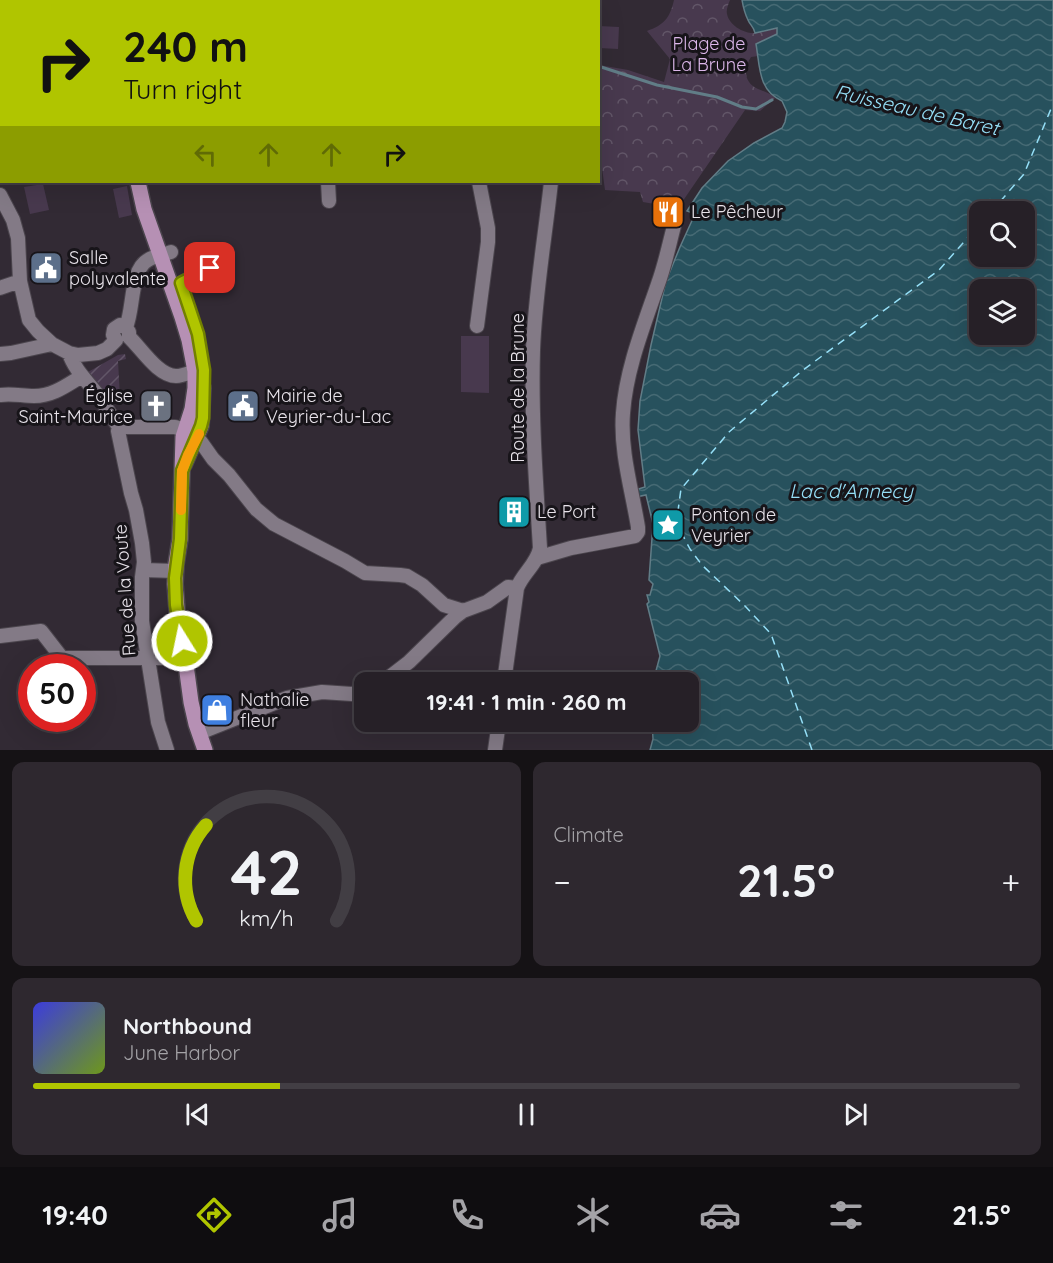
<!DOCTYPE html>
<html lang="en">
<head>
<meta charset="utf-8">
<style>
	body { margin:0; font-family:Quicksand,sans-serif; background:#2e282f; color:#f1f3f6; height:100vh; display:flex; flex-direction:column; font-size:22px; white-space:nowrap }
	* { box-sizing:border-box; margin:0 }
	p { font-size:20px; color:#a4a3a7 }
	.icon { flex:none; width:33px; height:33px; fill:none; stroke:currentColor; stroke-width:2; stroke-linecap:round; stroke-linejoin:round }
	.map { position:relative; height:750px; overflow:hidden }
	.panel { display:flex; flex-direction:column; gap:12px; padding:12px; background:#151215; flex:1 }
	.panel>* { flex:none }
	.hud { position:absolute; left:0px; top:0px; width:600px; height:183px; box-shadow:0 6px 24px #0002,0 0 0 2px #423e44; background:#b0c500; color:#111; overflow:hidden }
	.fabs { position:absolute; left:969px; top:201px; display:grid; gap:12px }
	.fabs a { display:grid; place-items:center; width:66px; height:66px; border-radius:12px; background:#262027; box-shadow:0 6px 24px #0002,0 0 0 2px #423e44; font-size:30px }
	.speed { position:absolute; left:18px; top:654px; display:flex; gap:12px; font-size:30px; font-weight:700; text-align:center }
	.speed>* { display:grid; place-content:center; width:78px; height:78px; border-radius:50%; background:#262027; box-shadow:0 6px 24px #0002,0 0 0 2px #423e44; line-height:1 }
	.speed .limit { border:9px solid #d22; background:#fff; color:#111 }
	.pin { position:absolute; display:grid; place-items:center; width:51px; height:51px; color:#fff; margin:-26px; border-radius:12px; box-shadow:0 3px 9px #0006 }
	.me { position:absolute; width:66px; margin:-33px; rotate:350deg; stroke-linejoin:round; filter:drop-shadow(0 0 4px #0008) }
	.turn { display:flex; align-items:center; gap:21px; height:126px; padding:0 24px; font-size:27px }
	.turn .icon { width:78px; height:78px; stroke-width:2.5 }
	.turn b { display:block; font-size:42px; line-height:51px }
	.lanes { display:flex; align-items:center; height:57px; padding:0 24px; background:#0003; justify-content:center; gap:30px; direction:ltr }
	.lanes .off { opacity:.35 }
	.big { font-size:45px; font-weight:700; line-height:1.1 }
	.panel .card { flex:1; display:flex; flex-direction:column; justify-content:center; gap:9px; min-width:0; padding:0 21px; border-radius:12px; background:#2e282f }
	.panel .dial { align-items:center; gap:0 }
	.dial svg { height:156px; overflow:visible; fill:none; stroke:#423e44; stroke-width:7; stroke-linecap:round; text-anchor:middle }
	.dial text { fill:#f1f3f6; stroke:none }
	.song { display:flex; align-items:center; gap:18px }
	.cover { width:72px; height:72px; border-radius:9px; background:linear-gradient(135deg,hsl(240 70% 55%),hsl(80 70% 35%)) }
	.played { height:6px; border-radius:3px; background:linear-gradient(90deg,#b0c500 25%,#423e44 25%) }
	.keys { display:flex; justify-content:space-around; direction:ltr }
	.heat { display:flex; justify-content:space-between; align-items:center; font-size:33px; direction:ltr }
	.panel .tiles { flex:1; display:grid; gap:12px; grid-template-columns:1fr 1fr }
	.card:last-child { grid-column:span 2 }
	.trip { position:absolute; left:354px; top:672px; width:345px; height:60px; border-radius:12px; background:#262027; box-shadow:0 6px 24px #0002,0 0 0 2px #423e44; font-weight:700; line-height:60px; text-align:center }
	.dock { display:flex; height:96px; justify-content:space-around; align-items:center; background:#0f0d10; color:#a4a3a7 }
	.dock .icon { width:42px; height:42px }
	.dock .current { color:#b0c500 }
	.dock b { font-size:27px; color:#f1f3f6 }
	.map>svg:first-child { display:block }
	.park { fill:url(#park-crowns) }
	.garden { fill:url(#garden-furrows) }
	.pitch { fill:#48394e }
	.water { fill:url(#water-waves); stroke:#617d87; stroke-width:1.5; fill-rule:evenodd }
	.lines { fill:none; stroke-linecap:round; stroke-linejoin:round }
	.stream { stroke:#617d87; stroke-width:3 }
	.ferry { stroke:#95dff7; stroke-width:1.5; stroke-dasharray:8 6; stroke-linecap:butt }
	.minor-casing { stroke:#4b454d; stroke-width:16 }
	.major-casing { stroke:#4b454d; stroke-width:18 }
	.minor { stroke:#837a86; stroke-width:14 }
	.major { stroke:#b690b4; stroke-width:15 }
	.route-casing { stroke:#728000; stroke-width:15 }
	.route { stroke:#b0c500; stroke-width:10 }
	.slow { stroke:#f59e0b; stroke-width:10 }
	.labels { text-anchor:middle; stroke-width:6; stroke-linejoin:round; paint-order:stroke }
	.park-label { font-size:18px; fill:#dcb7ea; stroke:#171419 }
	.poi-label { font-size:18px; fill:#e8e3ea; stroke:#171419; text-anchor:start }
	.street-label { font-size:18px; fill:#e8e3ea; stroke:#171419 }
	.water-label { font-size:20px; font-style:italic; fill:#95dff7; stroke:#171419 }
</style>
</head>
<body>
<div class="map">
<svg width="1053" height="750" viewBox="0 0 1053 750">
	<defs>
		<pattern id="park-crowns" width="20" height="18" patternUnits="userSpaceOnUse" patternTransform="scale(1.5)"><rect width="20" height="18" fill="#48394e"/><path d="M2 6a3 3 0 1 1 6 0M12 15a3 3 0 1 1 6 0" fill="none" stroke="#625668"/></pattern>
		<pattern id="garden-furrows" width="10" height="10" patternUnits="userSpaceOnUse" patternTransform="scale(1.5)"><rect width="10" height="10" fill="#48394e"/><path d="M-1 1l2-2M0 10L10 0M9 11l2-2" fill="none" stroke="#625668"/></pattern>
		<pattern id="water-waves" width="16" height="10" patternUnits="userSpaceOnUse" patternTransform="scale(1.5)"><rect width="16" height="10" fill="#27515d"/><path d="M0 5q4-4 8 0t8 0" fill="none" stroke="#466a74"/></pattern>
	</defs>
	<rect width="100%" height="100%" fill="#322a34"/>
	<path class="park" d="M674 0H730C728 5 726 10 727 14 729 25 743 33 753 33 761 33 769 30 777 28V34L757 47 758 56 751 57C743 69 744 83 758 89 765 92 770 93 775 98L760 111 745 110 678 208 643 202 640 192 605 190 601 160H599V65L628 70 664 82 670 59 647 31C664 25 670 18 674 0Z"/>
	<path class="garden" d="M125 354 126 359 118 361 120 397C101 395 98 389 87 374L88 372 118 355Z"/>
	<path class="pitch" d="M599 26 619 27 618 49 599 48Z
		M43 184 49 210 30 214 24 187Z
		M127 186 132 215 119 218 113 189Z
		M461 336H489V393L461 392Z"/>
	<path class="water" d="M742 0H1053V750H650L653 739 652 722H688V682H653L660 656 647 604 649 602 647 595H650L653 584 649 580 653 524 646 495 636 497 635 490 645 487 638 430 640 401 651 345 666 281 680 247 695 214 687 211 702 188 728 161 754 143 782 128 785 122 787 112 782 101C758 90 760 67 756 44L777 34V28L755 33C754 27 750 25 748 20 745 14 743 6 742 0ZM980 212H1024V256H980ZM980 290H1024V334H980Z"/>
	<g class="lines">
		<path class="stream" d="M598 66 657 85 717 97 742 107 756 109 772 100
			M0 117 2 116"/>
		<path class="ferry" d="M991 212 1024 174 1053 104
			M812 750 771 634 745 606 702 565 690 549 681 532 677 518 681 489 729 432 803 370 939 270 980 224"/>
		<defs>
			<path id="minor" d="M20 0V2
				M538 0V2
				M303 2V0
				M0 60 2 58
				M328 182 329 201
				M0 195 13 220 18 238 20 281 29 320 38 331 52 344 69 353 78 355 98 353 107 349 116 340
				M181 283 210 268
				M0 288 20 281
				M477 326 488 242V228L479 182
				M126 327C134 309 130 270 148 260 154 256 163 255 171 252
				M116 340 113 335 114 329 120 325 126 327 129 332V337C141 348 158 376 176 376 182 376 189 373 195 371
				M69 353C74 369 87 381 97 394 104 404 111 416 119 427
				M0 354 11 353 52 344
				M0 395C12 393 22 396 34 396 53 396 67 385 82 376
				M119 427H175L184 430 201 442 213 459 229 475 256 509 274 524 345 561 365 573 400 575 407 576 422 585 444 605 463 611
				M119 427 118 431 131 493 136 510 142 543 144 562 142 577V621L158 722 167 750
				M537 558 571 548 635 536 638 532V527C632 490 620 451 623 413 626 369 644 325 658 284 665 265 669 245 674 226
				M144 570 175 571
				M0 636 41 631 62 658H186
				M383 682 409 662 455 617 463 611 487 602 508 587 517 588
				M504 682 517 588C523 573 537 564 540 548 536 482 531 416 533 350 535 294 545 238 551 182
				M199 733 287 698 322 692 352 694 364 692
				M495 750 499 722"/>
			<path id="major" d="M77 0 78 2
				M110 0V2
				M138 182 144 209 182 317 189 340 195 371V388L192 409 183 437 180 539 176 564 175 584 178 621 184 650 191 702 196 724 205 750
				M184 465 201 426 203 388"/>
		</defs>
		<use href="#minor" class="minor-casing"/>
		<use href="#major" class="major-casing"/>
		<use href="#minor" class="minor"/>
		<use href="#major" class="major"/>
	</g>
	<g class="lines">
		<defs>
			<path id="route" d="M182 641 176 605 175 578 180 539 182 471 201 426 203 418 204 370 198 334 181 283 210 268"/>
		</defs>
		<use href="#route" class="route-casing"/>
		<use href="#route" class="route"/>
		<path class="slow" d="M181 510 182 471 188 455 199 434"/>
	</g>
	<defs>
		<symbol id="restaurant-square" viewBox="-11 -11 22 22"><rect x="-9" y="-9" width="18" height="18" rx="4" fill="#e8710a" stroke="#171419"/><path d="M-5-6h1v4h1v-4h1v4h1v-4h1v5L-1.5 .5V6h-2V.5L-5-1ZM5-6V6H3V1.5H1.5Q1.5-4 5-6Z" fill="#fff"/></symbol>
		<symbol id="civic-square" viewBox="-11 -11 22 22"><rect x="-9" y="-9" width="18" height="18" rx="4" fill="#5c6f8a" stroke="#171419"/><path d="M-.6-6.5H3V-4.5H.6V-3L4-1V1h2V6H-6V1h2V-1L-.6-3ZM-1.2 2.5V6h2.4V2.5Z" fill="#fff"/></symbol>
		<symbol id="church-square" viewBox="-11 -11 22 22"><rect x="-9" y="-9" width="18" height="18" rx="4" fill="#6b7280" stroke="#171419"/><path d="M-1.2-6h2.4v3.5h3.3v2.4h-3.3V6h-2.4V-.1h-3.3v-2.4h3.3Z" fill="#fff"/></symbol>
		<symbol id="building-square" viewBox="-11 -11 22 22"><rect x="-9" y="-9" width="18" height="18" rx="4" fill="#0f9aa8" stroke="#171419"/><path d="M-4-6H4V6H1V3H-1V6H-4ZM-2.5-4.3h1.7v1.8h-1.7ZM.8-4.3h1.7v1.8H.8ZM-2.5-1h1.7V.8h-1.7ZM.8-1h1.7V.8H.8Z" fill="#fff"/></symbol>
		<symbol id="sight-square" viewBox="-11 -11 22 22"><rect x="-9" y="-9" width="18" height="18" rx="4" fill="#0f9aa8" stroke="#171419"/><path d="M0-6L1.8-2.2L6-1.7L2.9 1.2L3.7 5.4L0 3.3L-3.7 5.4L-2.9 1.2L-6-1.7L-1.8-2.2Z" fill="#fff"/></symbol>
		<symbol id="shop-square" viewBox="-11 -11 22 22"><rect x="-9" y="-9" width="18" height="18" rx="4" fill="#3f7fe0" stroke="#171419"/><path d="M-5-2.5h2.3a2.7 3.5 0 0 1 5.4 0H5L5.5 6h-11ZM-1.5-2.5h3a1.5 2.3 0 0 0-3 0Z" fill="#fff"/></symbol>
	</defs>
	<g fill-rule="evenodd">
		<use href="#restaurant-square" x="649" y="193" width="38" height="38"/>
		<use href="#civic-square" x="27" y="249" width="38" height="38"/>
		<use href="#church-square" x="137" y="387" width="38" height="38"/>
		<use href="#civic-square" x="224" y="387" width="38" height="38"/>
		<use href="#building-square" x="495" y="493" width="38" height="38"/>
		<use href="#sight-square" x="649" y="506" width="38" height="38"/>
		<use href="#shop-square" x="198" y="691" width="38" height="38"/>
	</g>
	<g class="labels">
		<g class="park-label">
			<text x="709" y="50">Plage de<tspan x="709" dy="21">La Brune</tspan></text>
		</g>
		<g class="poi-label">
			<text x="691" y="218">Le Pêcheur</text>
			<text x="69" y="264">Salle<tspan x="69" dy="21">polyvalente</tspan></text>
			<text x="133" y="402" text-anchor="end">Église<tspan x="133" dy="21">Saint-Maurice</tspan></text>
			<text x="266" y="402">Mairie de<tspan x="266" dy="21">Veyrier-du-Lac</tspan></text>
			<text x="537" y="518">Le Port</text>
			<text x="691" y="521">Ponton de<tspan x="691" dy="21">Veyrier</tspan></text>
			<text x="240" y="706">Nathalie<tspan x="240" dy="21">fleur</tspan></text>
		</g>
		<g class="street-label">
			<text transform="translate(518 388) rotate(-90)" y="6">Route de la Brune</text>
			<text transform="translate(125 590) rotate(-94)" y="6">Rue de la Voute</text>
		</g>
		<g class="water-label">
			<text transform="translate(917 110) rotate(13)" y="7">Ruisseau de Baret</text>
			<text x="851" y="498">Lac d'Annecy</text>
		</g>
	</g>
</svg>
<div class="fabs">
<a><svg class="icon" aria-label="search" viewBox="0 0 24 24"><circle cx="10" cy="10" r="6"/><path d="M15 15l6 6"/></svg></a>
<a><svg class="icon" aria-label="layers" viewBox="0 0 24 24"><path d="M12 4l9 5-9 5-9-5zM3 14l9 5 9-5"/></svg></a>
</div>
<div class="speed"><div class="limit">50</div></div>
<div class="pin" style="left:210px;top:268px;background:#d93025"><svg class="icon" aria-label="arrive" viewBox="0 0 24 24"><path d="M6 21V4h12l-3 4 3 4H6"/></svg></div>
<svg class="me" style="left:182px;top:641px" viewBox="-20 -20 40 40"><circle r="17" fill="#b0c500" stroke="#fff" stroke-width="3"/><path d="M0-11L8 9 0 5-8 9z" fill="#fff"/></svg>
<div class="trip">19:41 · 1 min · 260 m</div>
<div class="hud">
<div class="turn"><svg class="icon" aria-label="right" viewBox="0 0 24 24"><path d="M7 20v-9h11M14 6l5 5-5 5"/></svg><div><b>240 m</b>Turn right</div></div>
<div class="lanes"><svg class="icon off" aria-label="left" viewBox="0 0 24 24"><path d="M17 20v-9H6M10 6l-5 5 5 5"/></svg><svg class="icon off" aria-label="ahead" viewBox="0 0 24 24"><path d="M12 20V5M6 11l6-6 6 6"/></svg><svg class="icon off" aria-label="ahead" viewBox="0 0 24 24"><path d="M12 20V5M6 11l6-6 6 6"/></svg><svg class="icon" aria-label="right" viewBox="0 0 24 24"><path d="M7 20v-9h11M14 6l5 5-5 5"/></svg></div>
</div>
</div>
<section class="panel">
<div class="tiles">
<div class="card dial"><svg viewBox="0 0 100 80">
<path d="M14 69A42 42 0 1 1 86 69"/>
<path d="M14 69A42 42 0 0 1 19 20" stroke="#b0c500"/>
<text x="50" y="56" font-size="32" font-weight="700">42</text>
<text x="50" y="72" font-size="11">km/h</text>
</svg></div>
<div class="card"><p>Climate</p>
<div class="heat"><a>−</a><b class="big">21.5°</b><a>+</a></div>
</div>
<div class="card">
<div class="song"><i class="cover"></i><div><b>Northbound</b><p>June Harbor</p></div></div>
<div class="played"></div>
<div class="keys"><svg class="icon" aria-label="previous" viewBox="0 0 24 24"><path d="M18 5L8 12l10 7zM5 5v14"/></svg><svg class="icon" aria-label="pause" viewBox="0 0 24 24"><path d="M8 5v14M16 5v14"/></svg><svg class="icon" aria-label="next" viewBox="0 0 24 24"><path d="M6 5l10 7-10 7zM19 5v14"/></svg></div>
</div>
</div>
</section>
<nav class="dock">
<b>19:40</b>
<svg class="icon current" aria-label="directions" viewBox="0 0 24 24"><path d="M12 3l9 9-9 9-9-9zM9 14v-3h6M13 9l2 2-2 2"/></svg>
<svg class="icon" aria-label="music" viewBox="0 0 24 24"><path d="M9 18V5l10-2v13"/><circle cx="6" cy="18" r="3"/><circle cx="16" cy="16" r="3"/></svg>
<svg class="icon" aria-label="phone" viewBox="0 0 24 24"><path d="M5 4h4l2 5-3 2q2 4 5 5l2-3 5 2v4C11 20 4 13 5 4z"/></svg>
<svg class="icon" aria-label="climate" viewBox="0 0 24 24"><path d="M12 3v18M4 7l16 10M4 17L20 7"/></svg>
<svg class="icon" aria-label="car" viewBox="0 0 24 24"><path d="M5 17H2v-5l4-1 3-4h7l3 4 3 1v5h-3M9 17h6M6 11h13"/><circle cx="7" cy="17" r="2"/><circle cx="17" cy="17" r="2"/></svg>
<svg class="icon" aria-label="filters" viewBox="0 0 24 24"><path d="M4 7h16M4 17h16"/><circle cx="9" cy="7" r="2"/><circle cx="15" cy="17" r="2"/></svg>
<b>21.5°</b>
</nav>
</body>
</html>
